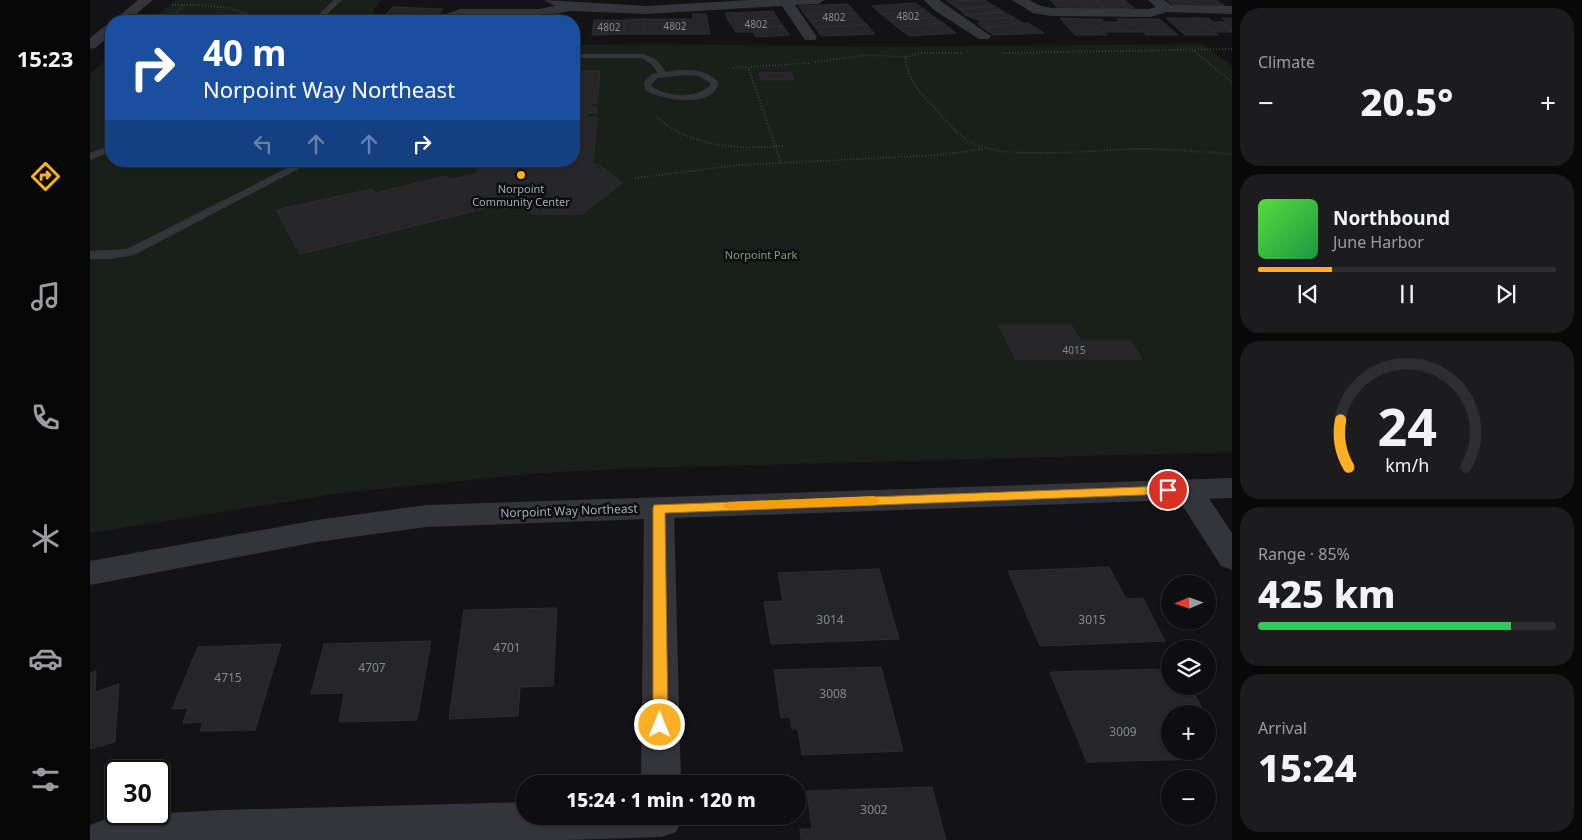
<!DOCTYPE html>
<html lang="en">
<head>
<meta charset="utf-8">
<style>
	body { margin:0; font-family:"Noto Sans",sans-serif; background:#1c1c1e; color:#f1f3f6; height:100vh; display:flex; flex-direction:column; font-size:19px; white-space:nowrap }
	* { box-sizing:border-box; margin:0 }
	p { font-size:16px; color:#9b9c9f }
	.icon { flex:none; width:28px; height:28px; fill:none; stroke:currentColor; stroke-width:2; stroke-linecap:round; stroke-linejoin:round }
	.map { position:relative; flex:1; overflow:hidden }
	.drawer { display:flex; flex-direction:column; gap:8px; padding:8px; background:#080809; width:350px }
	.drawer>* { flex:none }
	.top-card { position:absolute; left:15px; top:15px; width:475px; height:152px; border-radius:20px; box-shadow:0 1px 4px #0004,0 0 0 1px #2e2e30; background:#1a4fa0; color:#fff; overflow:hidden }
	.needle { width:32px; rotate:268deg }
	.fabs { position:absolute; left:1071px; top:575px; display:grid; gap:10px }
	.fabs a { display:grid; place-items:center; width:55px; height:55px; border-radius:50%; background:#0e0e10; box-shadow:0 1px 4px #0004,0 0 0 1px #2e2e30; font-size:25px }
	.speed { position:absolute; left:15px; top:760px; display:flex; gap:10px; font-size:25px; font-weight:700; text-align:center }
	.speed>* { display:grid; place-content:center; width:65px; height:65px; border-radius:50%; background:#0e0e10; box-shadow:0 1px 4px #0004,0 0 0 1px #2e2e30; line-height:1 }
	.speed .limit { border:2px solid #111; border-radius:8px; background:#fff; color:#111 }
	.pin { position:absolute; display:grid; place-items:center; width:42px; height:42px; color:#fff; margin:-21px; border:2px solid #fff; border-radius:50%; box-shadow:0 1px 5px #0007 }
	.me { position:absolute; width:55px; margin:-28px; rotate:0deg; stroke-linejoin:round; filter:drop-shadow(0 0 4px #0008) }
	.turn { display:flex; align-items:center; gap:18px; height:105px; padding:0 15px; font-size:22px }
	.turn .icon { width:65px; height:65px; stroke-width:2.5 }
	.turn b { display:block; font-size:35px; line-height:42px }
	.lanes { display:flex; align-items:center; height:48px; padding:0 15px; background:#0003; justify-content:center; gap:25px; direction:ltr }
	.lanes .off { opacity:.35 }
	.big { font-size:38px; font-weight:800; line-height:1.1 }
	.drawer .tile { flex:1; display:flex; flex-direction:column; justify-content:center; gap:8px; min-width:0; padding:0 18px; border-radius:20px; background:#1c1c1e }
	.drawer .dial { align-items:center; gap:0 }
	.dial svg { height:130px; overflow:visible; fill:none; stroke:#2e2e30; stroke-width:7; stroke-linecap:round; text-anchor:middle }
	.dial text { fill:#f1f3f6; stroke:none }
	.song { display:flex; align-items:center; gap:15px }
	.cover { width:60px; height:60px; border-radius:8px; background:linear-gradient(135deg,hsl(110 70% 55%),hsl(140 70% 35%)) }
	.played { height:5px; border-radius:2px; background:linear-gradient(90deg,#fbaf25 25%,#2e2e30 25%) }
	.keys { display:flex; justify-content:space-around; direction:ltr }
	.heat { display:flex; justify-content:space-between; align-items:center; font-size:28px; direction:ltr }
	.charge { height:8px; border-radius:4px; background:linear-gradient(90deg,#34c759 85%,#2e2e30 0) }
	.trip { position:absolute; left:426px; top:775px; width:290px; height:50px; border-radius:25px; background:#0e0e10; box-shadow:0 1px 4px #0004,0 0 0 1px #2e2e30; font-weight:800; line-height:50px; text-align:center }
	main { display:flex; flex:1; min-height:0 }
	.menu { display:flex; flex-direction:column; width:90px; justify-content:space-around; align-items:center; background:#060606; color:#9b9c9f }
	.menu .icon { width:35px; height:35px }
	.menu .on { color:#fbaf25 }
	.menu b { font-size:22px; color:#f1f3f6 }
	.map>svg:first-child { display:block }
	.green { fill:#19201a }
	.building { fill:#262629; stroke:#2d2d31 }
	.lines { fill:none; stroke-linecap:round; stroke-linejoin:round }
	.path { stroke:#3a3c41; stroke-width:2; stroke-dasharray:1 2; stroke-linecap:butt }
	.service { fill:#34353a; fill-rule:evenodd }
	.minor { fill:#34353a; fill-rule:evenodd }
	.tertiary { fill:#34353a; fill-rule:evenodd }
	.route { fill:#fbaf25; stroke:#a37218 }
	.slow { fill:#f59e0b }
	.poi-dot { fill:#fbaf25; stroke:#0e0e10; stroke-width:2 }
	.labels { text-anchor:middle; stroke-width:5; stroke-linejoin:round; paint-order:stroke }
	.number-label { font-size:10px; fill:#848892 }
	.far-poi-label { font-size:11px; fill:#a4aab6; stroke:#0e0e10 }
	.far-park-label { font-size:11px; fill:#79a27b; stroke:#0e0e10 }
	.street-label { font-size:12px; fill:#a4aab6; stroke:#0e0e10 }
	.near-number-label { font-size:12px; fill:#848892 }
</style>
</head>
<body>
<main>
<nav class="menu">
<b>15:23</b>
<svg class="icon on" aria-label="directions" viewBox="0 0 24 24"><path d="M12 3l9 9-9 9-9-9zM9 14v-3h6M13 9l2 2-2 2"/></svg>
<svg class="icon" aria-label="music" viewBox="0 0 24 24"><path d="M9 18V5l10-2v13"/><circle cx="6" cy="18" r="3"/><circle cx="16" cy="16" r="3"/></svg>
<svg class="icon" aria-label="phone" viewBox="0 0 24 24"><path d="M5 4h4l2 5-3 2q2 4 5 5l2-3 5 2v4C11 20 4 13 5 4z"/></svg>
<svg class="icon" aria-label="climate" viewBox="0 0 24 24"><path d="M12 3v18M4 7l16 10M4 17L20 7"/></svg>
<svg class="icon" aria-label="car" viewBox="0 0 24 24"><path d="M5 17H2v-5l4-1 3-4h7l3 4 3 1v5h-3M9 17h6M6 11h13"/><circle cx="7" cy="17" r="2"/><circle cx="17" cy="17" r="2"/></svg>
<svg class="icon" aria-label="filters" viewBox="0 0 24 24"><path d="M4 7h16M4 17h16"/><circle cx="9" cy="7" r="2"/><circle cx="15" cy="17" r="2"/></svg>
</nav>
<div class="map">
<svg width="1142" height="840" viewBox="0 0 1142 840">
	<rect width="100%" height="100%" fill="#131315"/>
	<path class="green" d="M85 0H291L276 21H61Z
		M566 44 787 47 1113 44 1142 66V452L547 468 449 473 250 493 0 533V74L21 55V161H484V45Z"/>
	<path class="building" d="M894 0 904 6 869 9 857 1Z
		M960 0H985L995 9H969Z
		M985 0H1006L1016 9H995Z
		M1006 0H1034L1044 8 1016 9Z
		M1077 0H1126L1135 6 1086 7Z
		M825 3 835 10 791 14 782 6Z
		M758 4 766 13 715 15 709 6Z
		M904 6 914 12 875 15 869 9Z
		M303 7 353 9 347 16 295 15Z
		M835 10 844 17 800 21 791 14Z
		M683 11 687 18 638 20 635 13Z
		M914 12 923 17 889 20 875 15Z
		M766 13 771 19 720 21 715 15Z
		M602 14H616L620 34H594V19H603Z
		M295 15 347 16 342 21H289Z
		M844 17 853 23 807 27 800 21Z
		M923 17 933 23 893 28 887 23H892L889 20Z
		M687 18 693 26 643 28 638 20Z
		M970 18 997 19 1017 35H985Z
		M1076 18H1104L1128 35H1095Z
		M1104 18H1118L1123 22H1131L1142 32H1125Z
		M1132 18H1142V31L1131 22H1137Z
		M544 19H554V34H534V20Z
		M554 19H575L576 34H554Z
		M575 19H594V34H576Z
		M771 19 777 25 725 27 720 21Z
		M997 19H1011L1015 22H1023L1034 32H1014Z
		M1026 19H1039L1052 32H1034L1023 22H1030Z
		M1039 19H1069L1088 35H1056Z
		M504 20H534V34L502 35Z
		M853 23 866 33 819 36 807 27Z
		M938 23 954 33 904 35 893 28Z
		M777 25 785 34 731 36 725 27Z
		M693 26 699 35 666 37 663 32H646L643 28Z
		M484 71H510L507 103 500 104V107H507L506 113H497L496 118H507L503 164 510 165 532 183 492 214H442L428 205 414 209 409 205 210 254 186 210 282 189 286 193 356 176 359 180 390 173 386 171V168L392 163 409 161H484Z
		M701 72 704 80H671L669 73Z
		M909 325H981L991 341H1040L1052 359H926Z
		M1019 567 1036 599 1053 598 1075 641 950 646 918 571Z
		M789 569 809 639 681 644 674 602 693 601 688 573Z
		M467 608 463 686 430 687 428 716 359 719 374 610Z
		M341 641 327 720 249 722 254 693 221 694 234 644Z
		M191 644 165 730 110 731 113 722 93 723 98 708 82 709 108 647Z
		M791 667 813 751 712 755 708 729H702L700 717 691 718 684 670Z
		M1080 669V686H1100L1115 714H1080V751H1109L1113 759 997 762 960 672Z
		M6 671 5 692 29 684 25 742 0 749V673Z
		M842 787 856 840H711L710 829H722L717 791Z"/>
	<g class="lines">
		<path class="path" d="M82 5C111 5 139 4 165 18L166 21
			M78 21 94 5
			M1104 51 1142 82
			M871 53H831L816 57C816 77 827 89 840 103 853 116 866 136 884 144 921 161 1008 149 1051 149 1081 149 1112 152 1142 154
			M913 53 1142 49
			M725 62 776 55 816 57
			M643 68 719 63
			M659 69 691 163
			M567 117C601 148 650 149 694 146
			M545 178 649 165 848 155 894 149"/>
		<path class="service" d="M244 0H252L230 21H222Z
			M484 54H554L567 60 576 72C594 69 616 67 629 83 623 109 571 100 555 90L554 82 562 74 568 73 561 64 552 58H484ZM594 75 608 76 621 83 620 86C603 99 580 97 562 87L561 84 568 78Z
			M21 145V152L0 160V153Z
			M211 161H224L44 255 21 259H0V251L37 249Z"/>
		<path class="minor" d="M454 0 557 6 660 0H735L728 4 705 5 727 37 725 40H715L692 6 557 14 480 11 449 17H372L366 21H352L356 14 370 9H449L465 6Z
			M834 0H849L901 36 899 39H889L844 10Z
			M922 0H939L951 6 962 8 1059 9 1066 7 1058 0H1074L1081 5 1142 6V14L1077 12 1060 17 962 16 943 13Z
			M1097 479 1108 482 1142 533V570L1131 566 1082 489 1086 482Z
			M569 498 580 501 584 509 591 784H551L554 509 558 501Z
			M435 802V816H591L592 818 586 832 571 837 478 840H0V825L24 816 132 810Z"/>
		<path class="tertiary" d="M48 0H63L38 21H23Z
			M21 24V35L5 48 0 49V38L16 25Z
			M1142 478V498L336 527 227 542 0 585V561L227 520 336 505Z"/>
	</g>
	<path class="route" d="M1078 486 1084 490 1078 494 575 513 578 725 576 730 570 732 565 730 563 725V508L564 505Z"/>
	<path class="slow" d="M784 496 790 501 784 505 639 510 632 506 639 502Z"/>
	<circle class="poi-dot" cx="431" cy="175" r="5"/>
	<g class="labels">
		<g class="number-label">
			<text x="818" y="20">4802</text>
			<text x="744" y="21">4802</text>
			<text x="666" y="28">4802</text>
			<text x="585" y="30">4802</text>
			<text x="519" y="31">4802</text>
			<text x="984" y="354">4015</text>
		</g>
		<g class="far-poi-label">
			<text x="431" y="193">Norpoint<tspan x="431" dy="13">Community Center</tspan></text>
		</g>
		<g class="far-park-label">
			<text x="671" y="259">Norpoint Park</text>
		</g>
		<g class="street-label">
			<text transform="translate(479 511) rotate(-2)" y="4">Norpoint Way Northeast</text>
		</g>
		<g class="near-number-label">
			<text x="740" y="624">3014</text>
			<text x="1002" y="624">3015</text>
			<text x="417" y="652">4701</text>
			<text x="282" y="672">4707</text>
			<text x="138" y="682">4715</text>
			<text x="743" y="698">3008</text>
			<text x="1033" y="736">3009</text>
			<text x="784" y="814">3002</text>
		</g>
	</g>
</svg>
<div class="fabs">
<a><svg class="needle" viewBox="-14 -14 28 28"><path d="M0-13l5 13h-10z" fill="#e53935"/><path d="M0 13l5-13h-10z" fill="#9b9c9f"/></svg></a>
<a><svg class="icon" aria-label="layers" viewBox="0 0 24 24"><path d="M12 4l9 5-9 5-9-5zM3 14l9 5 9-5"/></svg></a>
<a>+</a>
<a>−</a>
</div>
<div class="speed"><div class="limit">30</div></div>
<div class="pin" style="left:1078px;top:490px;background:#d93025"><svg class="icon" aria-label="arrive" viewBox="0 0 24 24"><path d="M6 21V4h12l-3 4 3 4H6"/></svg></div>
<svg class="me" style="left:570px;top:725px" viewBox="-20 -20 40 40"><circle r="17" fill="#fbaf25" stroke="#fff" stroke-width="3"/><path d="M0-11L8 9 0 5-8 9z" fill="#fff"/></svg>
<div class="trip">15:24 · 1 min · 120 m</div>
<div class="top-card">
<div class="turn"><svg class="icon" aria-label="right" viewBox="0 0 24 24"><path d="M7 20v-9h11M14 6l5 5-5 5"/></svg><div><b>40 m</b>Norpoint Way Northeast</div></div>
<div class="lanes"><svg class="icon off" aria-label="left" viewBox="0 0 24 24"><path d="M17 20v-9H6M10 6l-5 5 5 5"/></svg><svg class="icon off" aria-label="ahead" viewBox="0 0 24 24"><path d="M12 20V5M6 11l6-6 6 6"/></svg><svg class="icon off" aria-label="ahead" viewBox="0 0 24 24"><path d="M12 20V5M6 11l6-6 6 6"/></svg><svg class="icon" aria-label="right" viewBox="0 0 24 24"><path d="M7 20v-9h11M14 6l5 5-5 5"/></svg></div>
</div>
</div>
<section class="drawer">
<div class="tile"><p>Climate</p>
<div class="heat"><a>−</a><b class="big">20.5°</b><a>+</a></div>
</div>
<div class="tile">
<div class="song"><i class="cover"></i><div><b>Northbound</b><p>June Harbor</p></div></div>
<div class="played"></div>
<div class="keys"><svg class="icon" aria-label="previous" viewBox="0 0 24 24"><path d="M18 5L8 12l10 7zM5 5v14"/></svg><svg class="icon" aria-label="pause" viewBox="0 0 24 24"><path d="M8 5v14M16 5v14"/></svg><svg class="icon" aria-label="next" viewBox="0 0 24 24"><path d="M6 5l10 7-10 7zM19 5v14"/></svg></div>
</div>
<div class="tile dial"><svg viewBox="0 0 100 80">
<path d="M14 69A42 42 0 1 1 86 69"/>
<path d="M14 69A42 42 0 0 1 9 40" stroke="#fbaf25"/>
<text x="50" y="56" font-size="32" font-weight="700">24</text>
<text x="50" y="72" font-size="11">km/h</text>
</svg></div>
<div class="tile"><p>Range · 85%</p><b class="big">425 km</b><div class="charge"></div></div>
<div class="tile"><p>Arrival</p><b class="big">15:24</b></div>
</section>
</main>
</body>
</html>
